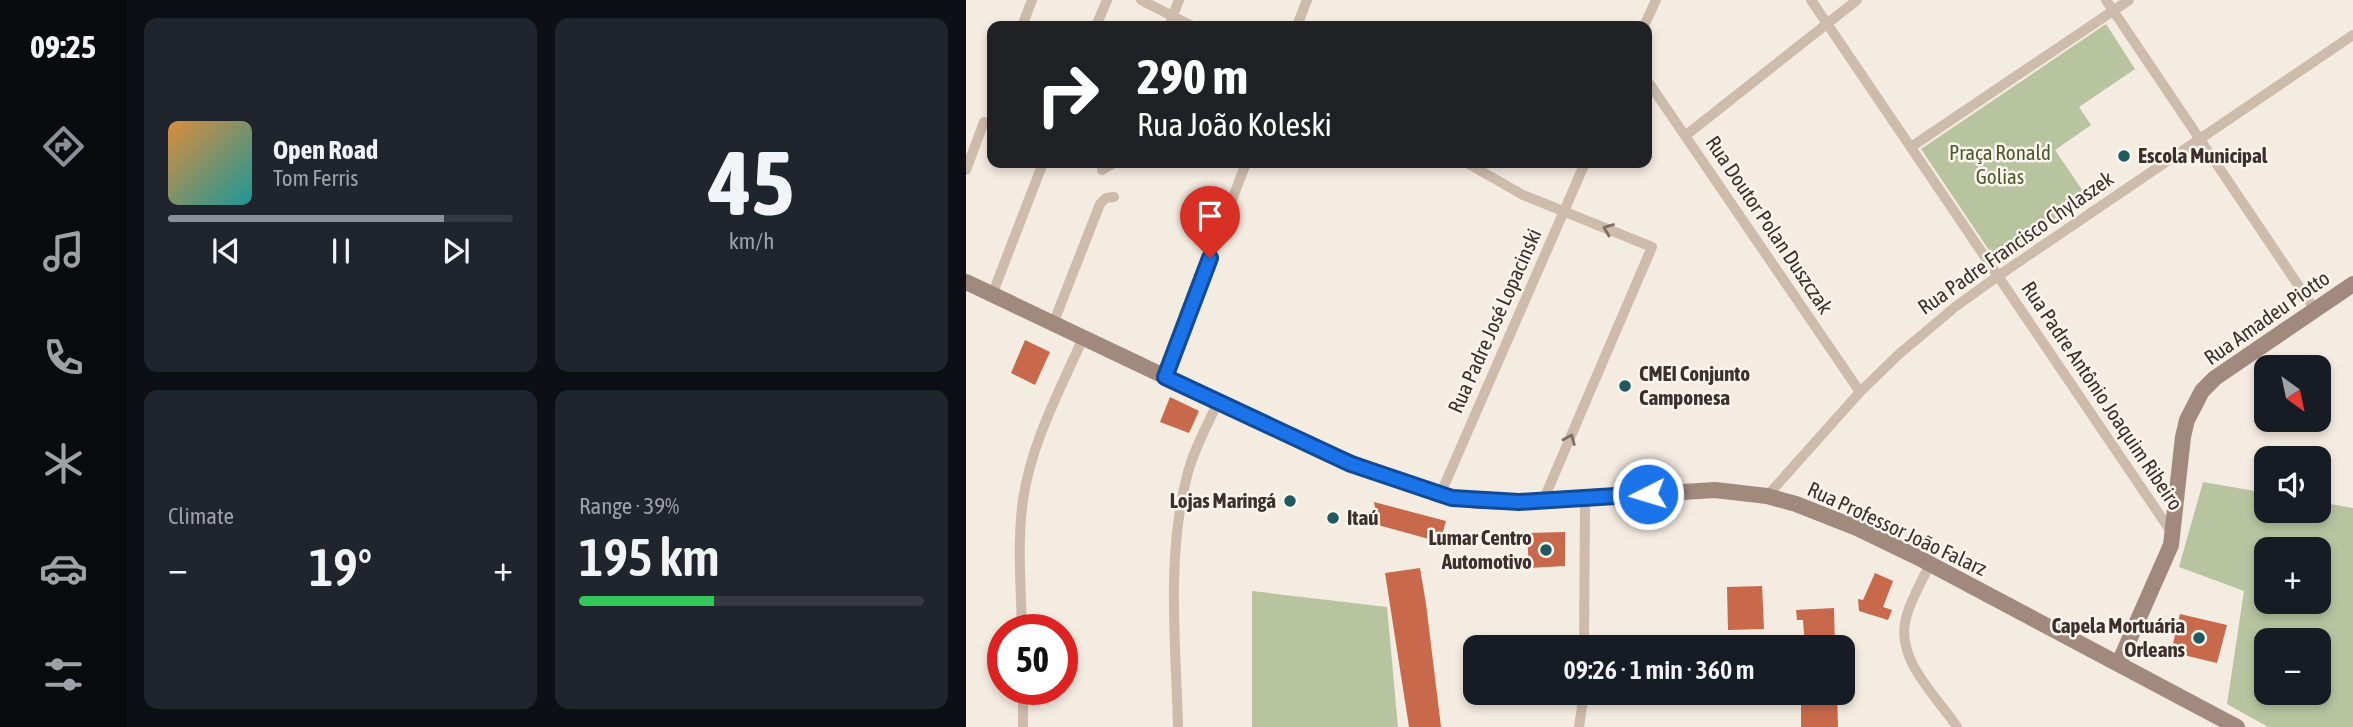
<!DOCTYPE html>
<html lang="en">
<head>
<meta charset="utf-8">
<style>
	body { margin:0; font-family:"Asap Condensed",sans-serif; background:#20242c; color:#f1f3f6; height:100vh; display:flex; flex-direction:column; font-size:26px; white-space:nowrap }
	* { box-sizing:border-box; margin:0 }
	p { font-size:23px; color:#9ea1a6 }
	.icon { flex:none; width:38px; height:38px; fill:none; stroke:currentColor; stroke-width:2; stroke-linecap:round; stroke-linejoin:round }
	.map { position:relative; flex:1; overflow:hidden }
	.details { display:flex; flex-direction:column; gap:18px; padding:18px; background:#0d0f14; width:840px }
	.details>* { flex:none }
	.hud { position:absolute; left:21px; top:21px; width:665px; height:147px; border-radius:14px; box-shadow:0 4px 10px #0003; background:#202124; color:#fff; overflow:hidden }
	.needle { width:46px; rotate:147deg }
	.fabs { position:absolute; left:1288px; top:355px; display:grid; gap:14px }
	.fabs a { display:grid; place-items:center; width:77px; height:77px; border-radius:14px; background:#171b24; box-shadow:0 4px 10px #0003; font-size:35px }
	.speed { position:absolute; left:21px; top:614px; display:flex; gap:14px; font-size:35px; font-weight:700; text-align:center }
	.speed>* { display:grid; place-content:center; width:91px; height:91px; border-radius:50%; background:#171b24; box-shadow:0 4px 10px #0003; line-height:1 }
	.speed .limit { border:10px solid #d22; background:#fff; color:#111 }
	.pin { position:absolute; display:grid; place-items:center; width:60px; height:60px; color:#fff; margin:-72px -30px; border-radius:50% 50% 50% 0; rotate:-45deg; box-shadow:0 0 7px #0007 }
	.pin .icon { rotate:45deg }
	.me { position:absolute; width:77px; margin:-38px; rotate:265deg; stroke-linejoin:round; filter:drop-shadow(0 0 5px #0008) }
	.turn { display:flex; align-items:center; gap:24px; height:147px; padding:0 35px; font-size:32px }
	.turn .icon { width:91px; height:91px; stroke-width:2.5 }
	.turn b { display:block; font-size:49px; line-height:60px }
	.big { font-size:52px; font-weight:600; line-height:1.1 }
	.details .tile { flex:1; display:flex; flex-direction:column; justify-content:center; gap:10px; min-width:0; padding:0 24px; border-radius:14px; background:#20242c }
	.details .dial { align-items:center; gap:0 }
	.dial b { font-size:91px; line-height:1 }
	.song { display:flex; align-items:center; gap:21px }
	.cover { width:84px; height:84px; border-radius:10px; background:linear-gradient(135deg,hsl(30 70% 55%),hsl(180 70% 35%)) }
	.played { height:7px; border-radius:4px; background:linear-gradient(90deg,#8c9099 80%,#363941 80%) }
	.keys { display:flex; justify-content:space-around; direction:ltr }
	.heat { display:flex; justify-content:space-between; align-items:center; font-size:38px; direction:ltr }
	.charge { height:10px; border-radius:5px; background:linear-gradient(90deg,#34c759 39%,#363941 0) }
	.details .tiles { flex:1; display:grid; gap:18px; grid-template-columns:repeat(2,1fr) }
	.trip { position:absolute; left:497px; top:635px; width:392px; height:70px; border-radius:14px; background:#171b24; box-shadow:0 4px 10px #0003; font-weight:600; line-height:70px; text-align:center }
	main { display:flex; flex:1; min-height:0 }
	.tabs { display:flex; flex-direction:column; width:126px; justify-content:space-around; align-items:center; background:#090b0e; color:#9ea1a6 }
	.tabs .icon { width:49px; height:49px }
	.tabs .selected { color:#8c9099 }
	.tabs b { font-size:32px; color:#f1f3f6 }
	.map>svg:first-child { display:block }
	.green { fill:#b8c4a0; fill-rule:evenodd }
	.building { fill:#c8694b }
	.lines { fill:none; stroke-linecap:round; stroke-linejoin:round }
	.street { stroke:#cdbbac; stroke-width:10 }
	.secondary { stroke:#a18a7d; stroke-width:16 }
	.oneway { stroke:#7d6f65 }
	.route-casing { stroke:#114b97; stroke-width:18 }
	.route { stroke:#1a73e8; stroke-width:12 }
	.poi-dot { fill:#1f5a5e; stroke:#fbf5ee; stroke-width:2.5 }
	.labels { text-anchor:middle; stroke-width:5; stroke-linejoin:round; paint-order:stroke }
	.park-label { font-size:21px; fill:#4a5a2e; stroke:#fbf5ee }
	.poi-label { font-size:21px; font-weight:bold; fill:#3b302b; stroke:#fbf5ee; text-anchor:start }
	.street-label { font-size:21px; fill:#3b302b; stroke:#fbf5ee }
</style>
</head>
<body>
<main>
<nav class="tabs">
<b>09:25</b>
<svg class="icon selected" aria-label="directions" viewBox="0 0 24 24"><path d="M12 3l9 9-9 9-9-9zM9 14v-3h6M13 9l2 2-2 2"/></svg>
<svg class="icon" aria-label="music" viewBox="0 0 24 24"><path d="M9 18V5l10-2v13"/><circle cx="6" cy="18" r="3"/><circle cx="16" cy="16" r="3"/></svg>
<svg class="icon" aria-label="phone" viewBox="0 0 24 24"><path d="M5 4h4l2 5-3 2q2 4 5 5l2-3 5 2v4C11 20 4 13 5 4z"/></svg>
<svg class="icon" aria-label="climate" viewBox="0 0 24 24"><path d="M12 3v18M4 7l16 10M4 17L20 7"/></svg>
<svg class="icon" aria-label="car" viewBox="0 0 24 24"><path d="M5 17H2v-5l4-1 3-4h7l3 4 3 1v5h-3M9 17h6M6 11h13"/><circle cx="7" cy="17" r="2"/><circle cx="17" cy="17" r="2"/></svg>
<svg class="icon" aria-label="filters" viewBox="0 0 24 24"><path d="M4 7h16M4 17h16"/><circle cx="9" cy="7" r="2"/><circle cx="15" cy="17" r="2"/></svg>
</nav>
<section class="details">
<div class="tiles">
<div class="tile">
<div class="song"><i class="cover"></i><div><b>Open Road</b><p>Tom Ferris</p></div></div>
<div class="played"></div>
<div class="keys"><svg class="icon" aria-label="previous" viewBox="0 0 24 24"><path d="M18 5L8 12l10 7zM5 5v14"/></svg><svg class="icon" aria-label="pause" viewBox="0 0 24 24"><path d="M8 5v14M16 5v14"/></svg><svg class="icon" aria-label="next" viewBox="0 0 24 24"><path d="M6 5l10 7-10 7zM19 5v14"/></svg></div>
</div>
<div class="tile dial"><b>45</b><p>km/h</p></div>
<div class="tile"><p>Climate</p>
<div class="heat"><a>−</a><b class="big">19°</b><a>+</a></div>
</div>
<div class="tile"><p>Range · 39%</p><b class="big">195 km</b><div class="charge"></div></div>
</div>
</section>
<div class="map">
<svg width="1387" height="727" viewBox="0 0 1387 727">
	<rect width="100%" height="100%" fill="#f4ebe1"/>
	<path class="green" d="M1140 24 1169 69 1113 107 1125 125 1089 150 1121 197 1029 259 955 149Z
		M1237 482 1300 493V511H1353V502L1387 508V727H1302L1261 704 1278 591 1213 567ZM1300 550H1353V602H1300ZM1300 640H1353V693H1300Z
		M286 591 421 607 432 727H286Z"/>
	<path class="building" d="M59 340 84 352 69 385 45 373Z
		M204 397 233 411 223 433 194 422Z
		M408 502 480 521 474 542 412 525Z
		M599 532V566L563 568 561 533Z
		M454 568 460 604 475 727H443L419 573Z
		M909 573 927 581 917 607 926 610 922 620 893 611 892 599 897 600Z
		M796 586 798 629 762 630 761 587Z
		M868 608 869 648H839L837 620H831L830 610Z
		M1214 614 1261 625 1251 663 1205 652Z
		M758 693H797V704L758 705Z
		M835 693H871L872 727H835Z"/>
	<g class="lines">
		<path class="street" d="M175 0 226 26
			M845 0 1206 533
			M1140 0 1349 310
			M56 26 66 0
			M130 26 141 0
			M203 26 213 0
			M331 26 341 0
			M678 26 690 0
			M681 80 894 392
			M26 103V102
			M719 136 891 0
			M945 147 1163 0
			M501 163 557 195 686 247 577 501
			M0 170 18 122
			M136 170 148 163
			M26 295 77 163
			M87 324 134 204 140 198 148 197
			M199 377 280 163
			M474 495 619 163
			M801 496 894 392 932 355 989 307 1032 276 1387 35
			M964 564C956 581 945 599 940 618 929 660 970 695 991 727
			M56 630C55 587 51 543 57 500 65 443 94 390 117 338
			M618 648 619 499
			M57 690V727
			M212 727C210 645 200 557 221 476 227 451 241 426 252 402
			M613 727 618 693"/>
		<path class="secondary" d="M0 282 364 455 474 495 512 501 553 502 749 490 801 496 830 504 891 528 951 557 1271 727
			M1153 663 1205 545 1217 437 1221 420 1236 391 1249 378 1387 284"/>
	</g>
	<defs><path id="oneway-chevron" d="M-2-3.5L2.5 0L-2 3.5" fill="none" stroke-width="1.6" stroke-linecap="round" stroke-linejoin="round" transform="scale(1.75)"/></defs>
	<g class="oneway">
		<use href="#oneway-chevron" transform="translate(642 229) rotate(-158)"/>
		<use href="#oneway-chevron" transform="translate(604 439) rotate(-67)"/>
	</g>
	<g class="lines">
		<defs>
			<path id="route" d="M244 258 199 377 385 464 486 498 553 502 682 494"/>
		</defs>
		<use href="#route" class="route-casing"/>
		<use href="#route" class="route"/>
	</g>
	<g class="poi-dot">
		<circle cx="1158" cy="156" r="7"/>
		<circle cx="659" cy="386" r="7"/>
		<circle cx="324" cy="501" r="7"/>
		<circle cx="367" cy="518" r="7"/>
		<circle cx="580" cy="550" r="7"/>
		<circle cx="1233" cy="638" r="7"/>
	</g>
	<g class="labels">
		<g class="park-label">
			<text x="1034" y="160">Praça Ronald<tspan x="1034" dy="24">Golias</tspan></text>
		</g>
		<g class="poi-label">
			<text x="1172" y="163">Escola Municipal</text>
			<text x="673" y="381">CMEI Conjunto<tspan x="673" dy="24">Camponesa</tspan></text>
			<text x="310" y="508" text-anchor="end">Lojas Maringá</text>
			<text x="381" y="525">Itaú</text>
			<text x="566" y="545" text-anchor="end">Lumar Centro<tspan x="566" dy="24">Automotivo</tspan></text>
			<text x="1219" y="633" text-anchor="end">Capela Mortuária<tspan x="1219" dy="24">Orleans</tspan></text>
		</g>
		<g class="street-label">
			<text transform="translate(803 225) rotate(56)" y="7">Rua Doutor Polan Duszczak</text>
			<text transform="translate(1050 243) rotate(-35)" y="7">Rua Padre Francisco Chylaszek</text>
			<text transform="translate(1301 318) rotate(-35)" y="7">Rua Amadeu Piotto</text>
			<text transform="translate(529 321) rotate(-66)" y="7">Rua Padre José Lopacinski</text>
			<text transform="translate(1136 396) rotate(56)" y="7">Rua Padre Antônio Joaquim Ribeiro</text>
			<text transform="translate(931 529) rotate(25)" y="7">Rua Professor João Falarz</text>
		</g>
	</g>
</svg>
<div class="fabs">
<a><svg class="needle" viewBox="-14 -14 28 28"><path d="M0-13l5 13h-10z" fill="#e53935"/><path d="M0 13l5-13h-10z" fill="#9ea1a6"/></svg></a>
<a><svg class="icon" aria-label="sound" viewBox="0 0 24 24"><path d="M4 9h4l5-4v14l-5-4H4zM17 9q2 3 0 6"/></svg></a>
<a>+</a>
<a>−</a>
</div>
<div class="speed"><div class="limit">50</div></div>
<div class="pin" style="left:244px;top:258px;background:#d93025"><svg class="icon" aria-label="arrive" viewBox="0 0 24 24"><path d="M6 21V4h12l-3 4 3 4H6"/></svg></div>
<svg class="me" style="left:682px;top:494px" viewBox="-20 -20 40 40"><circle r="17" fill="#1a73e8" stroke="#fff" stroke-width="3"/><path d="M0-11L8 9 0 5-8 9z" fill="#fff"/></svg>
<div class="trip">09:26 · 1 min · 360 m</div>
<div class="hud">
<div class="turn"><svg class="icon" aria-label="right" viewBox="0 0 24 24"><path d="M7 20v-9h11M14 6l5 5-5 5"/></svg><div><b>290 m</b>Rua João Koleski</div></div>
</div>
</div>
</main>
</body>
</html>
